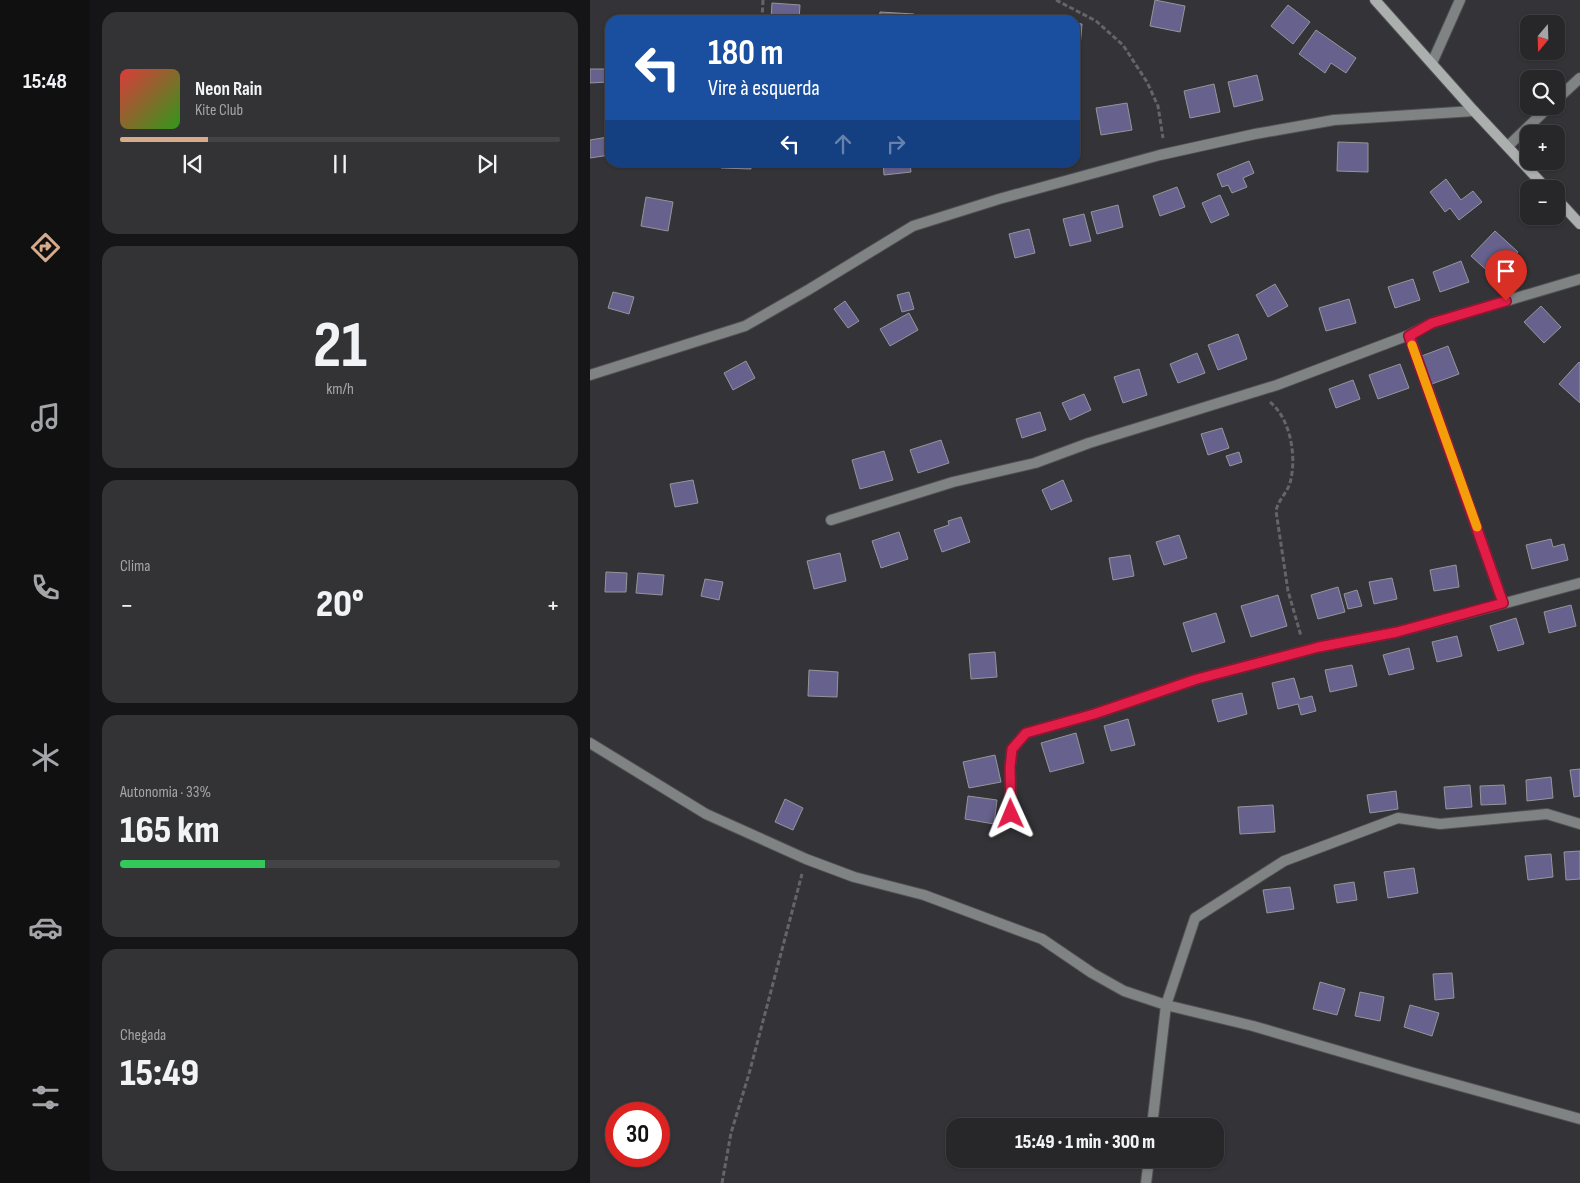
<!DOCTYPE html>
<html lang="pt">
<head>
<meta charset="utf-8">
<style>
	body { margin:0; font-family:"Sofia Sans Condensed",sans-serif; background:#333336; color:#f1f3f6; height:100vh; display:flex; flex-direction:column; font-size:19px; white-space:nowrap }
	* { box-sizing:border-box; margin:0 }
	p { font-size:16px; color:#a4a5a8 }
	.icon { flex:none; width:28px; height:28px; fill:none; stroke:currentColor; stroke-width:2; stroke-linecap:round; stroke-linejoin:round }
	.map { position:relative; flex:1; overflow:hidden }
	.panel { display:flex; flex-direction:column; gap:12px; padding:12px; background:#151517; width:500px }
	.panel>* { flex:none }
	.guide { position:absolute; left:15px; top:15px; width:475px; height:152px; border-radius:15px; box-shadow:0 1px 4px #0004,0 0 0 1px #434447; background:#1a4fa0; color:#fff; overflow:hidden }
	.needle { width:32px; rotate:199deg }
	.controls { position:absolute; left:930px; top:15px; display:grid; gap:10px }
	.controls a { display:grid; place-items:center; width:45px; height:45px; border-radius:10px; background:#27272a; box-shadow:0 1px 4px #0004,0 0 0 1px #434447; font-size:25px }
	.speed { position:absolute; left:15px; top:1102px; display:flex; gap:10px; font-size:25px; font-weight:700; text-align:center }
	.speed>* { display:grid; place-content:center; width:65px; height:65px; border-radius:50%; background:#27272a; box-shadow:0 1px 4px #0004,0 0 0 1px #434447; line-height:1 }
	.speed .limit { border:8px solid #d22; background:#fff; color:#111 }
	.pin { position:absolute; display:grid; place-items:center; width:42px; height:42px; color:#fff; margin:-51px -21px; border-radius:50% 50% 50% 0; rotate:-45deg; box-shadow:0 0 5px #0007 }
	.pin .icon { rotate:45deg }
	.me { position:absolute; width:55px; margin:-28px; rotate:359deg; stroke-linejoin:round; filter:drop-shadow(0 0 4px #0008) }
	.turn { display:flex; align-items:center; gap:18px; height:105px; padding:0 20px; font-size:22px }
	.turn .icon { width:65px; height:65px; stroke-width:2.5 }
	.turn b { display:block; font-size:35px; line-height:42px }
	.lanes { display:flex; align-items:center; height:48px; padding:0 20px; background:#0003; justify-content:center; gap:25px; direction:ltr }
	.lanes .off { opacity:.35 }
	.big { font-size:38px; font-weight:800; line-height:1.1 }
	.panel .card { flex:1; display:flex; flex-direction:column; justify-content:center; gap:8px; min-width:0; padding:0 18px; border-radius:15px; background:#333336 }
	.panel .dial { align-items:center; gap:0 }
	.dial b { font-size:65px; line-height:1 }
	.song { display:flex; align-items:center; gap:15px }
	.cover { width:60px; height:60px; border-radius:8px; background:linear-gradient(135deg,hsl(0 70% 55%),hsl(110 70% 35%)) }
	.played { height:5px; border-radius:2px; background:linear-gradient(90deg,#d6ab8b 20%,#434447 20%) }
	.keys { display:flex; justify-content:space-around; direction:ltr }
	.heat { display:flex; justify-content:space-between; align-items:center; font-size:28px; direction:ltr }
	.charge { height:8px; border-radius:4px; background:linear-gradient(90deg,#34c759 33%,#434447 0) }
	.trip { position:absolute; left:356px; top:1118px; width:278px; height:50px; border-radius:15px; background:#27272a; box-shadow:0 1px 4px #0004,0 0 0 1px #434447; font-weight:800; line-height:50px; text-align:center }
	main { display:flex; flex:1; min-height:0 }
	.menu { display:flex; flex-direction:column; width:90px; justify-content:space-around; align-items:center; background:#101011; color:#a4a5a8 }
	.menu .icon { width:35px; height:35px }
	.menu .active { color:#d6ab8b }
	.menu b { font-size:22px; color:#f1f3f6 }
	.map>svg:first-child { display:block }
	.building { fill:#67628d; stroke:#95959a }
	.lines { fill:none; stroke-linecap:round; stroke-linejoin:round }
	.street-casing { stroke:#515154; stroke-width:12 }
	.secondary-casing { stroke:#515154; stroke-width:12 }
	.path { stroke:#656568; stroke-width:3; stroke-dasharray:5 2.5; stroke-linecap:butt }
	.street { stroke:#808383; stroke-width:10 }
	.secondary { stroke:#abb0af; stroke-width:10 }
	.route-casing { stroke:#92132f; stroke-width:12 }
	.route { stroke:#e11d48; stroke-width:9 }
	.slow { stroke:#f59e0b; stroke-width:9 }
</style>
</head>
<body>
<main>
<nav class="menu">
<b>15:48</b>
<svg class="icon active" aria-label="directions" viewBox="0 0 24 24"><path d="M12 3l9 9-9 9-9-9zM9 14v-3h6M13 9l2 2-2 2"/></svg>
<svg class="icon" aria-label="music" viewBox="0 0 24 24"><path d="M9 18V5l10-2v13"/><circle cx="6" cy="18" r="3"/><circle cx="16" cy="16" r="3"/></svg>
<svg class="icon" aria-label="phone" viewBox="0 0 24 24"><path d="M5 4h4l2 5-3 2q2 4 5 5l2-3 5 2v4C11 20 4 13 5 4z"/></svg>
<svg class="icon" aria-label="climate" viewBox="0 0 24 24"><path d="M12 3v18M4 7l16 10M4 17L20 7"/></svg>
<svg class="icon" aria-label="car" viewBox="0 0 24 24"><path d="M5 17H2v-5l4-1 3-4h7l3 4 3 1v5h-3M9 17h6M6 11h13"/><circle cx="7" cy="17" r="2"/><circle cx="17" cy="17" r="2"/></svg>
<svg class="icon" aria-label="filters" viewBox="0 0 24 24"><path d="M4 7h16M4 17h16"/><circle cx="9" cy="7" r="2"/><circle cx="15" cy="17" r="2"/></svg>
</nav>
<section class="panel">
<div class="card">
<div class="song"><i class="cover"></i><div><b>Neon Rain</b><p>Kite Club</p></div></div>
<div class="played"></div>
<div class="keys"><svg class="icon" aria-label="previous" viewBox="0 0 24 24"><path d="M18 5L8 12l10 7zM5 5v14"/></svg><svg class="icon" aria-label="pause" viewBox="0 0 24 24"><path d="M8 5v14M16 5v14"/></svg><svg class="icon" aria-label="next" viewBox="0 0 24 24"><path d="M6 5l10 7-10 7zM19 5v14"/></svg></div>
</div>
<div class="card dial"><b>21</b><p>km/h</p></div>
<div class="card"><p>Clima</p>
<div class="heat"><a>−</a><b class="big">20°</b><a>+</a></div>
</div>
<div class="card"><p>Autonomia · 33%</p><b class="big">165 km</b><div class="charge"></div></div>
<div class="card"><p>Chegada</p><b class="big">15:49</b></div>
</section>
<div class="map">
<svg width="990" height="1183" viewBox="0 0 990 1183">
	<rect width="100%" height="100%" fill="#343438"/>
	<path class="building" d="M565 0 595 6 590 32 560 26Z
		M182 3 210 5 209 20H181Z
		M698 5 720 22 703 44 681 26Z
		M290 12 324 14V20H289Z
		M367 15 400 17V20H366Z
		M485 23 492 24 490 47 485 46Z
		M726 30 766 58 756 73 741 63 735 73 709 54Z
		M0 69H18V82L0 83Z
		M667 75 673 100 644 107 638 82Z
		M624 84 630 112 600 118 594 91Z
		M537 103 542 130 511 135 506 108Z
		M18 137 20 155 0 158V140Z
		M748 142 778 143V172L747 171Z
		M659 161 664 173 653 178 657 187 642 193 638 185 632 187 627 174Z
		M131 162H161V169L131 168Z
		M293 162H320L321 172 294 175Z
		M856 179 871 200 883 191 892 202 869 220 860 208 855 212 840 192Z
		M587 187 595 207 570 216 563 196Z
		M630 195 639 215 621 223 612 203Z
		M56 197 83 202 78 231 51 226Z
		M528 205 533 227 507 234 501 212Z
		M494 214 501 241 480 246 473 219Z
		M439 229 445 253 425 258 419 234Z
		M905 231 928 252 904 277 881 256Z
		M871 261 879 282 850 292 843 272Z
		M823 279 830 300 805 308 798 287Z
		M685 284 698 306 678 317 666 295Z
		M23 292 44 297 39 314 18 308Z
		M319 292 324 309 312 312 307 295Z
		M759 299 766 323 736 331 729 308Z
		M255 301 269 321 258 328 244 309Z
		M951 306 971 327 954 343 934 322Z
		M319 313 328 330 300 346 290 329Z
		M648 334 657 359 628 370 618 345Z
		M858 346 869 374 839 385 829 357Z
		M607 353 615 373 588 383 580 364Z
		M156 361 165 378 143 390 134 373Z
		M989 362 990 363V403L969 384Z
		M810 364 819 388 788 399 779 375Z
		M549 369 557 395 533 403 524 377Z
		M763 380 770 399 746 408 739 389Z
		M494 394 501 410 480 420 472 403Z
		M450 412 456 430 432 438 426 419Z
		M632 428 639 448 618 455 611 434Z
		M351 440 359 463 328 473 320 450Z
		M294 451 303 480 270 489 262 460Z
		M649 452 652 462 640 466 636 456Z
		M103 480 108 503 85 507 80 484Z
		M473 480 482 501 461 510 452 490Z
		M371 517 380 542 352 552 344 530 359 525 358 521Z
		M309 532 318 559 291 568 282 541Z
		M589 535 597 558 574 565 566 542Z
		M961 539 963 547 974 544 978 560 942 569 936 545Z
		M250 553 256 581 224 589 217 561Z
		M540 555 544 576 523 580 519 558Z
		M866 565 869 587 844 591 840 570Z
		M16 572 37 573 36 592H15Z
		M48 573 74 575 72 595 46 593Z
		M802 578 807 599 784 604 779 582Z
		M115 579 133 582 129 600 111 596Z
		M748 587 755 612 728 619 721 595Z
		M767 590 772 606 758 609 754 594Z
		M688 595 697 626 661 637 651 606Z
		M981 605 986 626 959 633 954 612Z
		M626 613 635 642 602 652 593 623Z
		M926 618 934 644 908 651 900 626Z
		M867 636 872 656 847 662 842 642Z
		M819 648 824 669 799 675 793 655Z
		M405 652 407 677 381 679 379 654Z
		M762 665 767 686 740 692 735 670Z
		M219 670 248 672 247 697 218 696Z
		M704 678 710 699 722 696 726 711 711 715 708 704 688 709 682 683Z
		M652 693 657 714 628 722 622 700Z
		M538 719 545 745 521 751 514 726Z
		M486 733 494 763 460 772 451 743Z
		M405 755 411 782 379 788 373 762Z
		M990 769V796L984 797 980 770Z
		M961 777 963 798 937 801 936 780Z
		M880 785 882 807 856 809 854 787Z
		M914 785 916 804 891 805 890 786Z
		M806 791 808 809 780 813 777 795Z
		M378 796 407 800 404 824 375 819Z
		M195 799 213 808 203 830 185 822Z
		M683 805 685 832 650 834 648 807Z
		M990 851V879L976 880 974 852Z
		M961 854 963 877 938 880 935 856Z
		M824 868 828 893 798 898 794 872Z
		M764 882 767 900 747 903 744 885Z
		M700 887 704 909 677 913 673 890Z
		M862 973 864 998 845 1000 843 974Z
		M730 982 755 989 747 1015 723 1009Z
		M770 992 794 997 790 1021 765 1016Z
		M820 1005 849 1013 842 1036 814 1027Z"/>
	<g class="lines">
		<defs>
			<path id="street" d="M842 63 870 0
				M966 100 990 78
				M918 146 960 106
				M819 335 913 603
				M0 375 155 326 218 290 323 226 409 199 570 155 665 134 744 120 884 111
				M241 520 363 482 445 463 499 443 687 385 819 335 842 323 990 279
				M0 743 116 814 216 859 264 877 334 895 452 939 502 973 534 991 576 1005 663 1026 824 1073 990 1119
				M421 815 420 767 422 749 436 733 504 714 607 679 729 647 807 632 990 583
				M562 1126 576 1005 605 918 694 861 808 818 850 824 957 814 990 824
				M556 1183 559 1159"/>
			<path id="secondary" d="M785 0 884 111 957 189
				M966 198 990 224"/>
		</defs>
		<use href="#street" class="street-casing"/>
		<use href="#secondary" class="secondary-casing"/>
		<path class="path" d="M466 0 506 21 533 45 557 82 568 106 573 138
			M172 20 173 0
			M680 402C701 419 707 458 700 483 697 493 688 500 686 511L698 591 711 636
			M132 1183 141 1133 159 1074 212 874"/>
		<use href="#street" class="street"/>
		<use href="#secondary" class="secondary"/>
	</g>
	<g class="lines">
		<defs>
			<path id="route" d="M421 814 420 767 422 749 436 733 504 714 607 679 729 647 807 632 913 603 819 336 842 323 916 301"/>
		</defs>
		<use href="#route" class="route-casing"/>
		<use href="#route" class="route"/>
		<path class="slow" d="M822 345 887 527"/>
	</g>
</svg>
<div class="controls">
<a><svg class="needle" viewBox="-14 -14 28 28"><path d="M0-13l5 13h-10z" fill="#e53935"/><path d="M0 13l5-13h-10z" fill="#a4a5a8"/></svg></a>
<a><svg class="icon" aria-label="search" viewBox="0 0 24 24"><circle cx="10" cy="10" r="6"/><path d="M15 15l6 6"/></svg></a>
<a>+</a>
<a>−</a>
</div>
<div class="speed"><div class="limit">30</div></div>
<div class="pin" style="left:916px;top:301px;background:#d93025"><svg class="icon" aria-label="arrive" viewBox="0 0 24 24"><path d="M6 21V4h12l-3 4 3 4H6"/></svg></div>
<svg class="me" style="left:421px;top:814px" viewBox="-20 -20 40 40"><path d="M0-17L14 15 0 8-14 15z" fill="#e11d48" stroke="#fff" stroke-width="4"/></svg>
<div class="trip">15:49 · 1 min · 300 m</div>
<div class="guide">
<div class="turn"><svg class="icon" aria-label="left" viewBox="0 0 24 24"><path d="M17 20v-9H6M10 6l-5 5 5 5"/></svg><div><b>180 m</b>Vire à esquerda</div></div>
<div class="lanes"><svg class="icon" aria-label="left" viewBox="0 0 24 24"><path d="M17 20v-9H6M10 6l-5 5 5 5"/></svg><svg class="icon off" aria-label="ahead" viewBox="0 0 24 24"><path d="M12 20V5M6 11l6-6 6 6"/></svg><svg class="icon off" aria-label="right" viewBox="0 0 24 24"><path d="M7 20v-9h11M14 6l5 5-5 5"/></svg></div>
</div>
</div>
</main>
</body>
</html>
